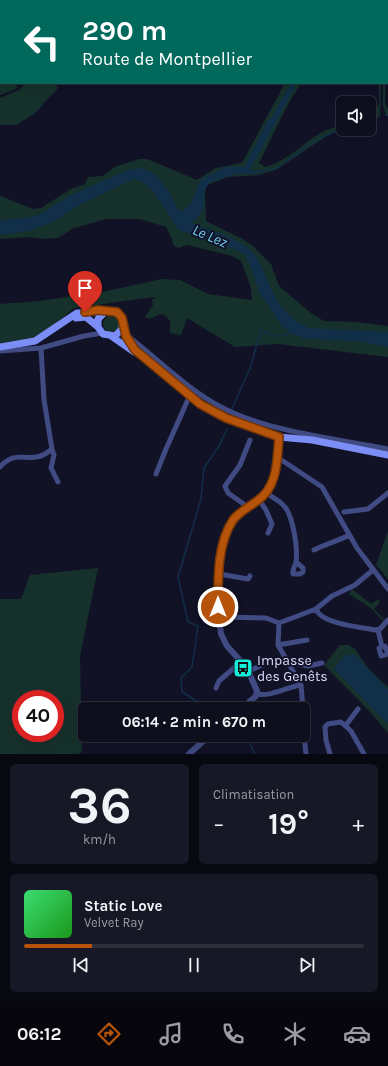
<!DOCTYPE html>
<html lang="fr">
<head>
<meta charset="utf-8">
<style>
	body { margin:0; font-family:Karla,sans-serif; background:#171726; color:#f1f3f6; height:100vh; display:flex; flex-direction:column; font-size:15px; white-space:nowrap }
	* { box-sizing:border-box; margin:0 }
	p { font-size:13px; color:#9b9ca4 }
	.icon { flex:none; width:22px; height:22px; fill:none; stroke:currentColor; stroke-width:2; stroke-linecap:round; stroke-linejoin:round }
	.map { position:relative; height:754px; overflow:hidden }
	.side { display:flex; flex-direction:column; gap:10px; padding:10px; background:#080810; flex:1 }
	.side>* { flex:none }
	.top-card { position:absolute; left:0px; top:0px; width:388px; height:84px; box-shadow:0 4px 16px #0002,0 0 0 1px #2e2e3b; background:#00695c; color:#fff; overflow:hidden }
	.tools { position:absolute; left:336px; top:96px; display:grid; gap:8px }
	.tools a { display:grid; place-items:center; width:40px; height:40px; border-radius:6px; background:#0e0e1d; box-shadow:0 4px 16px #0002,0 0 0 1px #2e2e3b; font-size:20px }
	.speed { position:absolute; left:12px; top:690px; display:flex; gap:8px; font-size:20px; font-weight:700; text-align:center }
	.speed>* { display:grid; place-content:center; width:52px; height:52px; border-radius:50%; background:#0e0e1d; box-shadow:0 4px 16px #0002,0 0 0 1px #2e2e3b; line-height:1 }
	.speed .limit { border:6px solid #d22; background:#fff; color:#111 }
	.pin { position:absolute; display:grid; place-items:center; width:34px; height:34px; color:#fff; margin:-41px -17px; border-radius:50% 50% 50% 0; rotate:-45deg; box-shadow:0 0 4px #0007 }
	.pin .icon { rotate:45deg }
	.me { position:absolute; width:44px; margin:-22px; rotate:0deg; stroke-linejoin:round; filter:drop-shadow(0 0 3px #0008) }
	.turn { display:flex; align-items:center; gap:14px; height:84px; padding:0 16px; font-size:18px }
	.turn .icon { width:52px; height:52px; stroke-width:2.5 }
	.turn b { display:block; font-size:28px; line-height:34px }
	.big { font-size:30px; font-weight:700; line-height:1.1 }
	.side .tile { flex:1; display:flex; flex-direction:column; justify-content:center; gap:6px; min-width:0; padding:0 14px; border-radius:6px; background:#171726 }
	.side .dial { align-items:center; gap:0 }
	.dial b { font-size:52px; line-height:1 }
	.song { display:flex; align-items:center; gap:12px }
	.cover { width:48px; height:48px; border-radius:6px; background:linear-gradient(135deg,hsl(140 70% 55%),hsl(120 70% 35%)) }
	.played { height:4px; border-radius:2px; background:linear-gradient(90deg,#b45309 20%,#2e2e3b 20%) }
	.keys { display:flex; justify-content:space-around; direction:ltr }
	.heat { display:flex; justify-content:space-between; align-items:center; font-size:22px; direction:ltr }
	.side .tiles { flex:1; display:grid; gap:10px; grid-template-columns:1fr 1fr }
	.tile:last-child { grid-column:span 2 }
	.trip { position:absolute; left:78px; top:702px; width:232px; height:40px; border-radius:6px; background:#0e0e1d; box-shadow:0 4px 16px #0002,0 0 0 1px #2e2e3b; font-weight:700; line-height:40px; text-align:center }
	.menu { display:flex; height:64px; justify-content:space-around; align-items:center; background:#06060c; color:#9b9ca4 }
	.menu .icon { width:28px; height:28px }
	.menu .selected { color:#b45309 }
	.menu b { font-size:18px; color:#f1f3f6 }
	.map>svg:first-child { display:block }
	.green { fill:#16312b; fill-rule:evenodd }
	.water { fill:#112f48 }
	.lines { fill:none; stroke-linecap:round; stroke-linejoin:round }
	.stream { stroke:#112f48; stroke-width:1.5 }
	.minor { stroke:#414b83; stroke-width:5 }
	.tertiary { stroke:#414b83; stroke-width:6 }
	.secondary { stroke:#7a8ef5; stroke-width:7 }
	.route-casing { stroke:#753606; stroke-width:10 }
	.route { stroke:#b45309; stroke-width:7 }
	.labels { text-anchor:middle; stroke-width:4; stroke-linejoin:round; paint-order:stroke }
	.poi-label { font-size:14px; fill:#dbdefc; stroke:#121227; text-anchor:start }
	.water-label { font-size:15px; font-style:italic; fill:#71d1f4; stroke:#121227 }
</style>
</head>
<body>
<div class="map">
<svg width="388" height="754" viewBox="0 0 388 754">
	<rect width="100%" height="100%" fill="#121227"/>
	<path class="green" d="M0 74 1 83H14L18 88 0 95Z
		M26 83H55L58 88 35 113 16 125H0V98L19 90Z
		M285 83H301L287 106 259 163 265 167C288 161 303 143 322 132 329 129 336 126 343 124V129L325 137 276 170 258 175 228 177 207 185 205 192 206 221 243 239 254 247 271 264 279 286 312 314 324 321 356 322 388 326V357L278 344 235 347 187 318 181 335 170 333V321L166 316 160 314 150 319 145 317 153 305 152 299H156L153 297 74 308 35 341 0 347V304L39 301 107 291 162 279 180 280 208 294 252 300 251 288 241 261 232 256 187 245 178 248 173 245 172 239 166 227 140 219H106L74 228 58 238 44 239 29 237 0 239V196L33 209 41 208 71 189 85 184 88 177 103 176 115 167 139 159H147L197 180 216 168 242 163Z
		M379 83H381L380 115 379 117 369 119V111L376 108 379 104Z
		M383 83H385V104L388 109V116H386L383 105Z
		M103 324a8 8 0 1 1 16 0a8 8 0 1 1-16 0Z
		M388 531V579L376 565Z
		M98 568 80 656 82 752 79 754H0V599H21L30 575ZM21 699H55V733H21Z
		M352 589 371 604 378 599 380 602 374 609 385 620 383 621 372 609 349 594Z
		M340 645H348L355 649 368 668 388 687V733L370 712 324 665Z"/>
	<path class="water" d="M291 83H297L249 171 262 170 261 173 234 174 209 183 204 191V209L192 223C213 232 238 236 254 254 259 258 261 266 264 273 277 301 280 312 308 328L388 332V347L357 341 307 339 291 333 282 326 259 292 250 264 244 254 232 248 179 230 153 191 144 183 134 179 79 205 53 222 29 231 0 235V221L37 216 71 195 128 170 143 168 155 174 171 195 177 208 182 212 191 204 198 185 202 179 227 167H244L268 120 272 117Z
		M354 654 388 690V724L334 669 344 656Z"/>
	<g class="lines">
		<path class="stream" d="M386 115H388
			M369 119 380 116
			M261 172 277 168 318 139 343 128
			M232 409 250 368 261 330C272 335 280 340 291 332
			M182 692 181 678 192 667 198 626 188 622 178 577 201 499 204 468 219 446 227 429
			M182 692 209 709
			M246 735 255 754"/>
		<path class="minor" d="M129 337C159 360 187 389 221 407 265 431 337 439 388 449
			M0 351 41 348 84 336 102 333
			M52 449 54 455 51 468 58 482
			M277 457 322 487 357 548 388 589
			M0 467C19 446 30 468 52 449L44 400 41 348
			M156 474 166 449 190 395
			M266 493C272 497 280 501 284 506 293 515 298 549 296 562 295 567 292 569 293 574H300L303 572V568L296 562
			M259 500 266 510 272 524 268 533
			M248 507 228 493 225 486 240 465 250 440
			M344 512 368 509 388 493
			M314 550C326 544 338 541 349 535
			M219 574 248 579 250 576
			M316 609C321 624 361 627 375 630L380 629 388 620
			M219 617 266 618 279 623
			M279 623 316 609 332 596 355 585 373 570
			M279 623 278 645 301 685 303 709
			M378 630 382 647 379 648 381 656 388 654 385 646 382 647
			M278 645 307 640
			M286 661 308 666 322 663
			M249 671 266 663
			M216 688 219 681 242 661
			M257 694C271 697 287 687 301 685
			M346 725 358 709
			M303 726 306 754
			M330 754 326 740 325 727 328 724 341 722 351 731 364 754"/>
		<path class="tertiary" d="M248 0 251 1
			M259 0 261 1
			M387 64 388 65
			M241 709 256 696 257 691 247 668 227 646 221 634 219 617 218 592 222 554 227 532 234 520 242 511 264 496 271 484 276 468 279 437
			M189 754 210 735"/>
		<path class="secondary" d="M76 318 86 317 98 327
			M123 325 130 342 139 354 201 403 213 411 242 424 279 437 312 440 388 455
			M111 336 134 352
			M0 347 35 341 77 313 113 311 122 318V329L115 336 103 334 98 327V319L106 311"/>
	</g>
	<g class="lines">
		<defs>
			<path id="route" d="M85 312 98 310 117 312 122 318 126 336 135 350 200 404 226 418 279 437C277 460 278 487 257 501 249 507 239 512 233 520 217 544 218 579 218 607"/>
		</defs>
		<use href="#route" class="route-casing"/>
		<use href="#route" class="route"/>
	</g>
	<defs>
		<symbol id="bus-square" viewBox="-11 -11 22 22"><rect x="-9" y="-9" width="18" height="18" rx="4" fill="#16edd9" stroke="#121227"/><path d="M-5-6H5V4H4V6H2V4H-2V6H-4V4H-5ZM-3.5-4V0h7V-4ZM-3.5 1.2v1.5H-2V1.2ZM2 1.2v1.5H3.5V1.2Z" fill="#111"/></symbol>
	</defs>
	<g fill-rule="evenodd">
		<use href="#bus-square" x="232" y="657" width="22" height="22"/>
	</g>
	<g class="labels">
		<g class="poi-label">
			<text x="257" y="665">Impasse<tspan x="257" dy="16">des Genêts</tspan></text>
		</g>
		<g class="water-label">
			<text transform="translate(210 236) rotate(23)" y="5">Le Lez</text>
		</g>
	</g>
</svg>
<div class="tools">
<a><svg class="icon" aria-label="sound" viewBox="0 0 24 24"><path d="M4 9h4l5-4v14l-5-4H4zM17 9q2 3 0 6"/></svg></a>
</div>
<div class="speed"><div class="limit">40</div></div>
<div class="pin" style="left:85px;top:312px;background:#d93025"><svg class="icon" aria-label="arrive" viewBox="0 0 24 24"><path d="M6 21V4h12l-3 4 3 4H6"/></svg></div>
<svg class="me" style="left:218px;top:607px" viewBox="-20 -20 40 40"><circle r="17" fill="#b45309" stroke="#fff" stroke-width="3"/><path d="M0-11L8 9 0 5-8 9z" fill="#fff"/></svg>
<div class="trip">06:14 · 2 min · 670 m</div>
<div class="top-card">
<div class="turn"><svg class="icon" aria-label="left" viewBox="0 0 24 24"><path d="M17 20v-9H6M10 6l-5 5 5 5"/></svg><div><b>290 m</b>Route de Montpellier</div></div>
</div>
</div>
<section class="side">
<div class="tiles">
<div class="tile dial"><b>36</b><p>km/h</p></div>
<div class="tile"><p>Climatisation</p>
<div class="heat"><a>−</a><b class="big">19°</b><a>+</a></div>
</div>
<div class="tile">
<div class="song"><i class="cover"></i><div><b>Static Love</b><p>Velvet Ray</p></div></div>
<div class="played"></div>
<div class="keys"><svg class="icon" aria-label="previous" viewBox="0 0 24 24"><path d="M18 5L8 12l10 7zM5 5v14"/></svg><svg class="icon" aria-label="pause" viewBox="0 0 24 24"><path d="M8 5v14M16 5v14"/></svg><svg class="icon" aria-label="next" viewBox="0 0 24 24"><path d="M6 5l10 7-10 7zM19 5v14"/></svg></div>
</div>
</div>
</section>
<nav class="menu">
<b>06:12</b>
<svg class="icon selected" aria-label="directions" viewBox="0 0 24 24"><path d="M12 3l9 9-9 9-9-9zM9 14v-3h6M13 9l2 2-2 2"/></svg>
<svg class="icon" aria-label="music" viewBox="0 0 24 24"><path d="M9 18V5l10-2v13"/><circle cx="6" cy="18" r="3"/><circle cx="16" cy="16" r="3"/></svg>
<svg class="icon" aria-label="phone" viewBox="0 0 24 24"><path d="M5 4h4l2 5-3 2q2 4 5 5l2-3 5 2v4C11 20 4 13 5 4z"/></svg>
<svg class="icon" aria-label="climate" viewBox="0 0 24 24"><path d="M12 3v18M4 7l16 10M4 17L20 7"/></svg>
<svg class="icon" aria-label="car" viewBox="0 0 24 24"><path d="M5 17H2v-5l4-1 3-4h7l3 4 3 1v5h-3M9 17h6M6 11h13"/><circle cx="7" cy="17" r="2"/><circle cx="17" cy="17" r="2"/></svg>
</nav>
</body>
</html>
